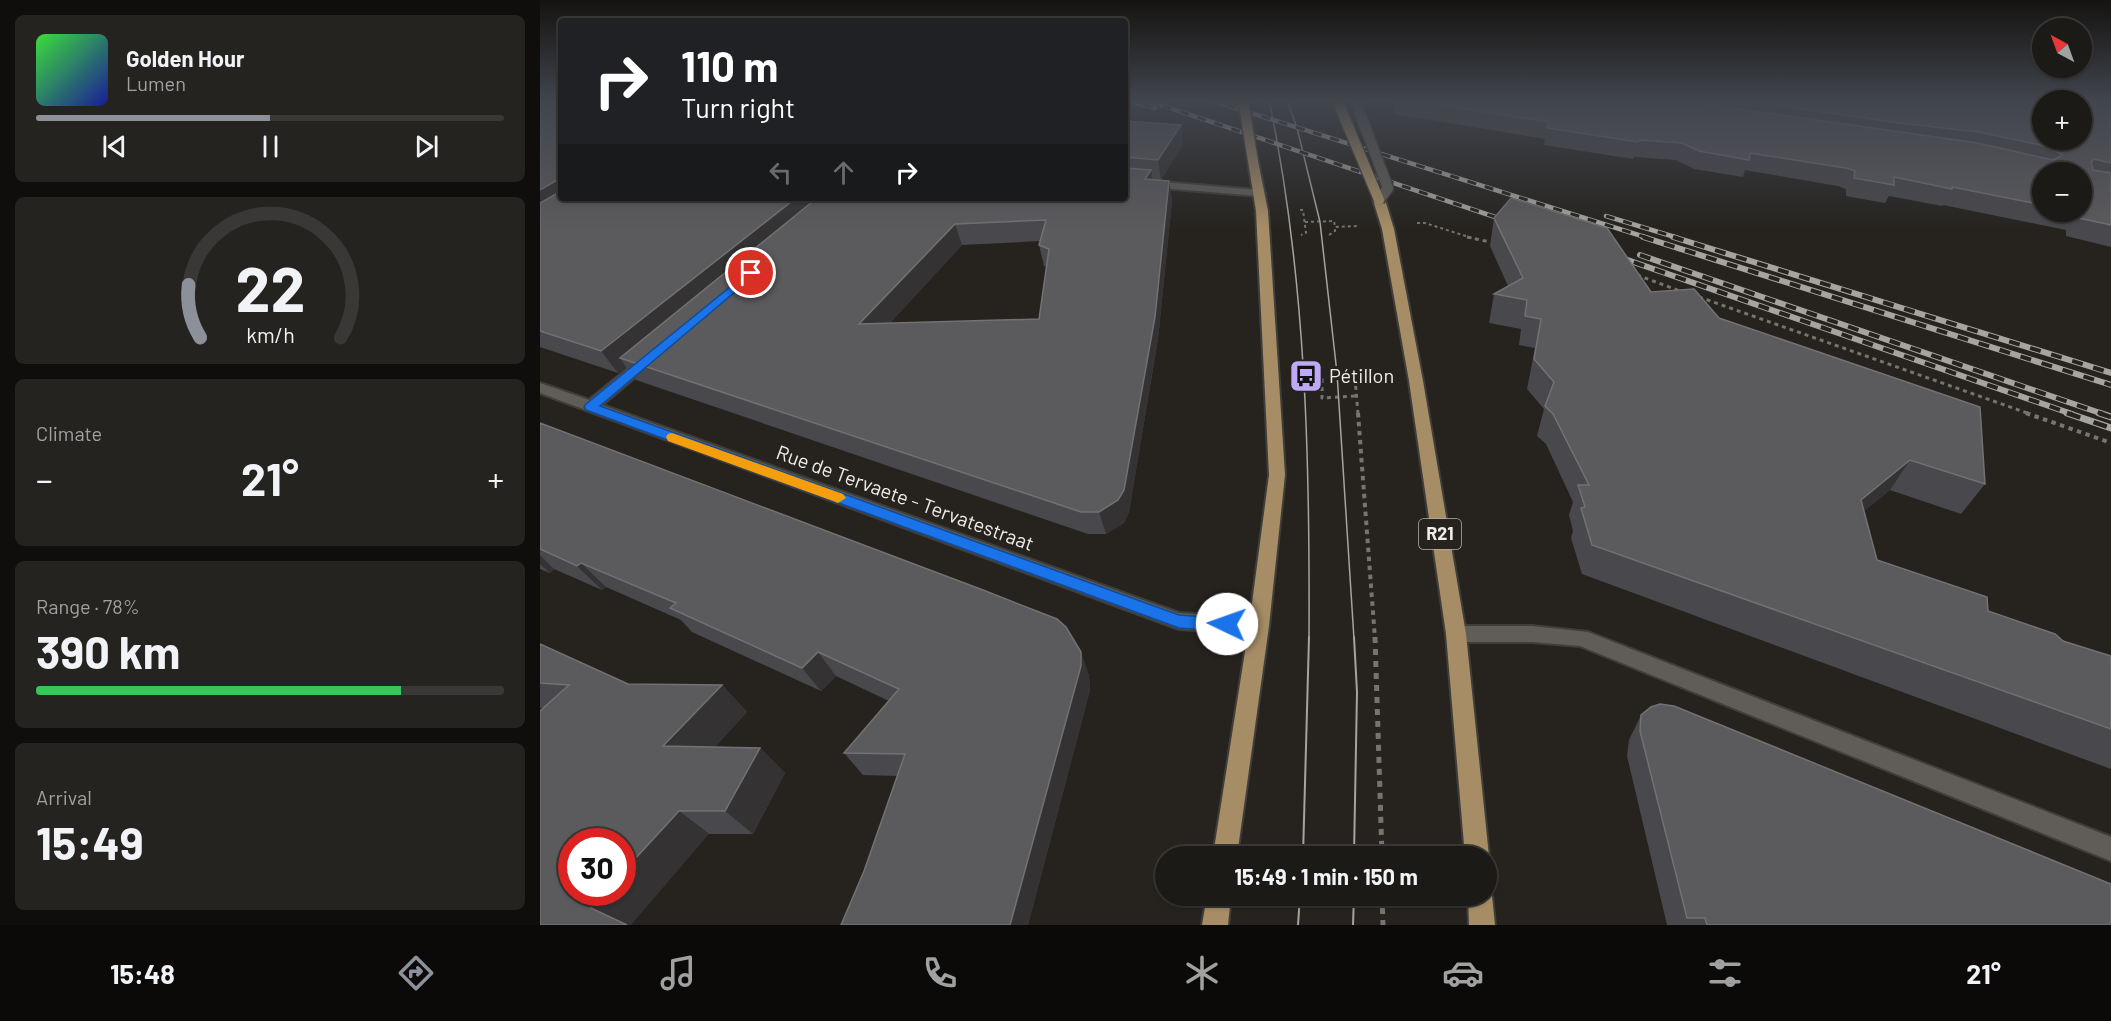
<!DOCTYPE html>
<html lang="en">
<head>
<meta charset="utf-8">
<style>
	body { margin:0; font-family:Barlow,sans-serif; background:#252320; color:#f1f3f6; height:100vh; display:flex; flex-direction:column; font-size:22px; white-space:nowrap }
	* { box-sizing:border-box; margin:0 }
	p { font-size:20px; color:#a0a1a1 }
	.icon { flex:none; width:33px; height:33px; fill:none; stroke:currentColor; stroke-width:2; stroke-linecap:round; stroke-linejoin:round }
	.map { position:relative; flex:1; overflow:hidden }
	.sheet { display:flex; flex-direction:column; gap:15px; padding:15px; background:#0f0e0d; width:540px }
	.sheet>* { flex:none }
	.banner { position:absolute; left:18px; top:18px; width:570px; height:183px; border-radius:6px; box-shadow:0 2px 4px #0004,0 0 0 2px #3a3836; background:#202124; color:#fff; overflow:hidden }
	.needle { width:39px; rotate:319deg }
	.controls { position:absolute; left:1492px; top:18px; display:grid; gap:12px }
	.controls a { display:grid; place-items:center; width:60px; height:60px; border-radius:50%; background:#1c1a17; box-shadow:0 2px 4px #0004,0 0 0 2px #3a3836; font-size:30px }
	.speed { position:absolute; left:18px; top:828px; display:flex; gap:12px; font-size:30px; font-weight:700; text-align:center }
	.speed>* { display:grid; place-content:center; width:78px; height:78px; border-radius:50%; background:#1c1a17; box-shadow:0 2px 4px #0004,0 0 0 2px #3a3836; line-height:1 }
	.speed .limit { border:9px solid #d22; background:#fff; color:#111 }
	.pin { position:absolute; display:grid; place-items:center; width:51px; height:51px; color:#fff; margin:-26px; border:3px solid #fff; border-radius:50%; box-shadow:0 2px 6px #0007 }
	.me { position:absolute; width:66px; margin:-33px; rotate:273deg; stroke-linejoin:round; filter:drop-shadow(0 0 4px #0008) }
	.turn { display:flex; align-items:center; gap:21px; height:126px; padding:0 24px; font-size:27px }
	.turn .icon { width:78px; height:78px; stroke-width:2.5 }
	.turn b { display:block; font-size:42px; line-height:51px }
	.lanes { display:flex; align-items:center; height:57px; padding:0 24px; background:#0003; justify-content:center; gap:30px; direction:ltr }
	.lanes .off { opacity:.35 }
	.big { font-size:45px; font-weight:700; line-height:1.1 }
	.sheet .card { flex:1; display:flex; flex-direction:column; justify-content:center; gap:9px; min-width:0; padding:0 21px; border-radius:9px; background:#252320 }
	.sheet .dial { align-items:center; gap:0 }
	.dial svg { height:156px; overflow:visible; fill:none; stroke:#3a3836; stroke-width:7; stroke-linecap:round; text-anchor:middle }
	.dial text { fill:#f1f3f6; stroke:none }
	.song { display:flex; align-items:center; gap:18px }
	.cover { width:72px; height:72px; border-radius:9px; background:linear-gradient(135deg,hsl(120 70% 55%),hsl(240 70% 35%)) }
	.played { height:6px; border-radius:3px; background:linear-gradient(90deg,#8c9099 50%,#3a3836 50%) }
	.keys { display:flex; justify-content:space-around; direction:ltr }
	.heat { display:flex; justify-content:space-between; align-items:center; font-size:33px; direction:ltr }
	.charge { height:9px; border-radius:4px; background:linear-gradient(90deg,#34c759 78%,#3a3836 0) }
	.trip { position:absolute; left:615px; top:846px; width:342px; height:60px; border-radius:30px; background:#1c1a17; box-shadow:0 2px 4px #0004,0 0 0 2px #3a3836; font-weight:700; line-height:60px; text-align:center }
	.dock { display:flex; height:96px; justify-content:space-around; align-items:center; background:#0b0a09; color:#a0a1a1 }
	.dock .icon { width:42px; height:42px }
	.dock .active { color:#8c9099 }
	.dock b { font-size:27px; color:#f1f3f6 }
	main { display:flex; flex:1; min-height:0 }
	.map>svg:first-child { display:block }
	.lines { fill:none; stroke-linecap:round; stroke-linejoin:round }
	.minor-casing { stroke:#403e3a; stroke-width:4 }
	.secondary-casing { stroke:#403e3a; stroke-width:4 }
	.primary-casing { stroke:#403e3a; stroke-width:4 }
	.path-far3 { stroke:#767470; stroke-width:2; stroke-dasharray:3 3; stroke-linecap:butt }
	.path-far2 { stroke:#767470; stroke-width:3; stroke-dasharray:4 4; stroke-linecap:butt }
	.path-far1 { stroke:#767470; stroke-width:4; stroke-dasharray:4.5 4.5; stroke-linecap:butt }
	.path { stroke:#767470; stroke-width:5; stroke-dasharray:6 6; stroke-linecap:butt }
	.minor { fill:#605d58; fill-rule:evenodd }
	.secondary { fill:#605d58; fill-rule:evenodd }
	.primary { fill:#a68d66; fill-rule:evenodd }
	.tram-far1 { stroke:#a6a4a0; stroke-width:1.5 }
	.tram { stroke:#a6a4a0; stroke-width:2 }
	.rail-far2-casing { stroke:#a6a4a0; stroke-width:4.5 }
	.rail-far1-casing { stroke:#a6a4a0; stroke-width:6 }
	.rail-casing { stroke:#a6a4a0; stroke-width:7 }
	.rail-far2 { stroke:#26231f; stroke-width:3; stroke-dasharray:9; stroke-linecap:butt }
	.rail-far1 { stroke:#26231f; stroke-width:4; stroke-dasharray:11; stroke-linecap:butt }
	.rail { stroke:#26231f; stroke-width:4.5; stroke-dasharray:14; stroke-linecap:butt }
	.secondary-bridge-casing { stroke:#403e3a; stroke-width:13; stroke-linecap:butt }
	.primary-bridge-casing { stroke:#403e3a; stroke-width:13; stroke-linecap:butt }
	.secondary-bridge { stroke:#605d58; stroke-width:10 }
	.primary-bridge { stroke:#a68d66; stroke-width:10 }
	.wall { fill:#49484c; fill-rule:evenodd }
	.shaded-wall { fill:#343233 }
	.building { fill:#5b5a5d; stroke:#727173; stroke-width:1.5; fill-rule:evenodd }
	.route { fill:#1a73e8; stroke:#114b97; stroke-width:1.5 }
	.slow { fill:#f59e0b }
	.labels { text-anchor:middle; stroke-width:6; stroke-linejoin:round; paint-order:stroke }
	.shield { fill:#26231f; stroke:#b3b0ad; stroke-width:1.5 }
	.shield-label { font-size:18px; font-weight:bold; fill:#efedea }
	.poi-label { font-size:20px; fill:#efedea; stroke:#26231f; text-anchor:start }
	.street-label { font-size:20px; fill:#efedea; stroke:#26231f }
</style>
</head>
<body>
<main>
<section class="sheet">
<div class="card">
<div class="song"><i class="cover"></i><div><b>Golden Hour</b><p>Lumen</p></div></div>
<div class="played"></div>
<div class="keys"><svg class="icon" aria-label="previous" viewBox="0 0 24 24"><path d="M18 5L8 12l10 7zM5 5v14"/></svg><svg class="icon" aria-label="pause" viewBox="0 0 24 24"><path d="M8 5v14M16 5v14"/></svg><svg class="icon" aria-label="next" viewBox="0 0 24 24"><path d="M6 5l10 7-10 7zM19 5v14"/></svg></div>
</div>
<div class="card dial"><svg viewBox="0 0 100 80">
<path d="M14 69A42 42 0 1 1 86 69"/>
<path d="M14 69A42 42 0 0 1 8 42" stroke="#8c9099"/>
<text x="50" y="56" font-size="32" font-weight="700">22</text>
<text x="50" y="72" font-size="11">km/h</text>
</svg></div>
<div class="card"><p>Climate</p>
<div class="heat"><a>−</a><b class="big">21°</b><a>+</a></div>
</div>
<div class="card"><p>Range · 78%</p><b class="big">390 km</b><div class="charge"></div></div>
<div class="card"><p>Arrival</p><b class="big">15:49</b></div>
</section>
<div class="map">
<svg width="1571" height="925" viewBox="0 0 1571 925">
	<rect width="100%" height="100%" fill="#26231f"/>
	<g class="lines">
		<defs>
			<path id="minor" d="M585 179 719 190 725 193 719 196 585 185Z
				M107 355 114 360 112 363 62 405 639 613 719 618 726 620 729 626 726 632 719 634 639 629 0 393V383L49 400 102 357Z
				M916 626H992L1048 632 1571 837V861L1040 646 992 642H916L909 640 906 634 909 628Z"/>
			<path id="secondary" d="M810 100H820L825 113 823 115H817Z"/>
			<path id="primary" d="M713 158 718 161 728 211 745 475 729 626 697 856H673L709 626 729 475 716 211 708 161Z
				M839 197 845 200 854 229 883 381 926 634 949 856 946 862V856H925L906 634 869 381 842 229 833 200Z
				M946 886 952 896 955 925H929L928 896H946Z
				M667 896H691L688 925H662Z"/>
		</defs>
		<use href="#minor" class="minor-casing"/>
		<use href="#secondary" class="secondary-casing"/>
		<use href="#primary" class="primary-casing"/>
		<path class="path-far3" d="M760 210H763L766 233 761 235
			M765 222 794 221 795 227
			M877 223H885L932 238
			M789 235 795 231V227L818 226"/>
		<path class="path-far2" d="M927 237 950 242
			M1097 275 1140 291
			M1159 297 1490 414
			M808 374 815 378 818 414
			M775 375 782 379V398L817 396"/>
		<path class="path-far1" d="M818 413 835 639
			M1486 413 1571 443"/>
		<path class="path" d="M835 637 842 856
			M842 896 843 925"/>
		<use href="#minor" class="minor"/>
		<use href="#secondary" class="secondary"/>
		<use href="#primary" class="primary"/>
		<path class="tram-far1" d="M729 100C766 277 770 459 769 639
			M747 100 757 128 780 222 797 373 814 639"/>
		<path class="tram" d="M814 637 817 692 814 856
			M763 856 769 637
			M758 925 760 896
			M813 925 814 896"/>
		<defs>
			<path id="rail-far2" d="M585 100 615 108
				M606 100 970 222
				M670 100 1108 238
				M1066 216 1138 238"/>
			<path id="rail-far1" d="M1103 237 1571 385
				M1133 237 1571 373
				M1073 255 1532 414
				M1100 255 1563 414"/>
			<path id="rail" d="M1527 413 1571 428
				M1559 413 1571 417"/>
		</defs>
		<use href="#rail-far2" class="rail-far2-casing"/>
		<use href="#rail-far1" class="rail-far1-casing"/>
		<use href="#rail" class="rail-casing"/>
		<use href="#rail-far2" class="rail-far2"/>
		<use href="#rail-far1" class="rail-far1"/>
		<use href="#rail" class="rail"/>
		<defs>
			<path id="secondary-bridge" d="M820 113 848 188 839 200"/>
			<path id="primary-bridge" d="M703 100 713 161
				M800 107 839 200"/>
		</defs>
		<use href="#secondary-bridge" class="secondary-bridge-casing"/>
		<use href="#primary-bridge" class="primary-bridge-casing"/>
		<use href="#secondary-bridge" class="secondary-bridge"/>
		<use href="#primary-bridge" class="primary-bridge"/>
	</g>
	<path class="wall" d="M0 100 21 198H585V121L641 125 643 144 621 180 613 179 629 181 632 201 618 339 589 512 584 523 566 534H548L96 380 86 367 78 373 0 347ZM500 241 499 245 504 266 507 267 499 319 350 323 422 245Z
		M855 100H1571V247L1526 236V230L1403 205 1402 206 1349 196 1345 203 1306 196V189L1298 186 1205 170 1203 177 1154 169 1136 160 1094 157 1093 159 1004 145 1005 139 854 114ZM1503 172 1542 212H1503Z
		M954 218 1111 292 1179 318 1445 484 1421 514 1350 490 1324 511 1337 560 1448 611 1523 641 1571 656V769L1042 574 1031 538 1033 531 1029 515 1033 502 1006 444 997 436 1004 409 987 389 995 348 979 345 981 329 949 323 954 294 968 286 950 246Z
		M0 423 541 652 549 676 550 690 488 925H301L324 871 358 776 323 775 304 753 349 701 296 676 281 691 152 632 141 620 66 587 62 590 14 569 10 573 0 569Z
		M0 644 88 684 182 685 207 712 175 747 220 748 245 773 213 834H169L3 708H0Z
		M1101 715 1571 925H1127L1087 756 1089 740Z"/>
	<path class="shaded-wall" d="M641 125 643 144 621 180 618 160Z
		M611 170 614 190 605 179Z
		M21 178V198L0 218V190Z
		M629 181 632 201 618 339 589 512 584 523 566 534 559 512Z
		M256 198H290L80 358 86 367 78 373 61 351Z
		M415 224 422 245 329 346 319 324Z
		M1370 460 1350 490 1301 530 1321 500Z
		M0 555 14 569 10 573 0 564Z
		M41 563 66 587 62 590 37 566Z
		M278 652 296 676 281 691 262 668Z
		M541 652 549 676 550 690 488 925H470Z
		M182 685 207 712 152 772 123 746Z
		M220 748 245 773 213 834 185 811Z
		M139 811 169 834 91 925H82L51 908 65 892H82V873Z"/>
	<path class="building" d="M0 100H21V178L0 190Z
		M868 100H1136L1438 143 1513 160 1521 156 1522 154 1500 145 1439 132 1359 123 1202 100H1571V163L1554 159 1551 162 1553 170 1571 173V225L1538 218V212H1535H1542V172H1503V205L1412 187V189L1354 177V185L1314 178 1315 171 1306 168 1210 153 1209 160 1159 151 1142 143 1099 140 1098 142 1007 128 1009 122ZM1503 100H1542V140H1503Z
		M585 121 641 125 618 160 585 157Z
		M585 168 611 170 605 179 629 181 615 317 584 490 578 500 559 512H541L80 358 277 198H585ZM506 220 499 245 509 249 499 319 319 324 415 224Z
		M21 191V198H256L61 351 0 331V203Z
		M971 198 1067 228 1111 292 1154 289 1179 318 1440 407 1445 484 1370 460 1321 500 1337 560 1447 597 1448 611 1515 634 1523 641 1571 656V729L1052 545 1041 508 1045 507 1038 485H1049L1013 414 1005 406 1014 382 994 359 1001 319 985 316 987 300 954 294 983 278 954 218Z
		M0 423 443 590 517 619 526 627 541 652V666L470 925H301L324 871 365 754 304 753 359 689 278 652 262 668 130 608 136 603 41 563 37 566 0 549Z
		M0 644 88 684 182 685 123 746 220 748 185 811H139L82 873V842H32V892H65L51 908 87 925H0V711L29 685 0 683Z
		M1120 704 1134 706 1571 884V925H1167L1165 918H1147L1100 731 1101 715 1111 707Z"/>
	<linearGradient id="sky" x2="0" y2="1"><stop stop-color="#151311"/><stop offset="0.44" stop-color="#41454d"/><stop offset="1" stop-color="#41454d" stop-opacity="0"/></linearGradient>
	<rect width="1571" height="229" fill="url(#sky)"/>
	<path class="route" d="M211 270 217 273 215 275 60 406 639 615 692 619 695 624 692 629 687 631 639 628 46 410 44 407 46 404Z"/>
	<path class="slow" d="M132 433 303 494 306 498 298 503 293 501 128 441 126 437 128 434Z"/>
	<defs>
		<symbol id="bus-square" viewBox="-11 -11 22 22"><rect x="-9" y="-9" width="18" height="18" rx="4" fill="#bda9f5" stroke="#26231f"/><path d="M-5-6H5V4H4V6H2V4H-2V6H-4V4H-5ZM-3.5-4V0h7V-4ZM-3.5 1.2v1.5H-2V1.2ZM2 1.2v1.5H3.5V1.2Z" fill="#111"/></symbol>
	</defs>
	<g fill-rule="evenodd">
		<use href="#bus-square" x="747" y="357" width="38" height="38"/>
	</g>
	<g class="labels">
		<rect class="shield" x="879" y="519" width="42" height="30" rx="4.5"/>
		<g class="shield-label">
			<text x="900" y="540">R21</text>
		</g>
		<g class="poi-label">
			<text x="789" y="383">Pétillon</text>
		</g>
		<g class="street-label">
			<text transform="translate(365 498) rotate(20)" y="7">Rue de Tervaete - Tervatestraat</text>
		</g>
	</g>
</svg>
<div class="controls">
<a><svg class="needle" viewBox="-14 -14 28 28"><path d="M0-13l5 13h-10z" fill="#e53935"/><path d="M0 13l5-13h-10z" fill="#a0a1a1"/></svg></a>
<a>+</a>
<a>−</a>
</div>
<div class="speed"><div class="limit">30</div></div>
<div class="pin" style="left:211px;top:273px;background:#d93025"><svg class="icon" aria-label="arrive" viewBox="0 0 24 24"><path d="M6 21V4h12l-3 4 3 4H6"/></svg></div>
<svg class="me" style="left:687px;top:624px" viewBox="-20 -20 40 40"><circle r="19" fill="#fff"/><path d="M0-13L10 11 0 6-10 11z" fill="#1a73e8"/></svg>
<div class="trip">15:49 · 1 min · 150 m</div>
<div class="banner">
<div class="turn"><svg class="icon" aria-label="right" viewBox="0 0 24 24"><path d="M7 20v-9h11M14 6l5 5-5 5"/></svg><div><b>110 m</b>Turn right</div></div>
<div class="lanes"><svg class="icon off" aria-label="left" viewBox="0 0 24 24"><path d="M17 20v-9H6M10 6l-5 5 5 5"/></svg><svg class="icon off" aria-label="ahead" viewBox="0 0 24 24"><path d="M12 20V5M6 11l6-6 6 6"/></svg><svg class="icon" aria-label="right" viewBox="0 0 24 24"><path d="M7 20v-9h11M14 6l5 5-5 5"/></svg></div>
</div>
</div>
</main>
<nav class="dock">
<b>15:48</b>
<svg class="icon active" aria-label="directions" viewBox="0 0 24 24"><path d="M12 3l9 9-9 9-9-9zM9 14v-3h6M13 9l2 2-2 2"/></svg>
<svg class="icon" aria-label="music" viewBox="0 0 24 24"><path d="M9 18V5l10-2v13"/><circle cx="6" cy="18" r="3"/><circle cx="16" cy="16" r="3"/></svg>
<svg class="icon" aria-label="phone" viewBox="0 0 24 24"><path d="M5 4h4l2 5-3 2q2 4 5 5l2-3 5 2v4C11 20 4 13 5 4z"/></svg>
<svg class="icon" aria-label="climate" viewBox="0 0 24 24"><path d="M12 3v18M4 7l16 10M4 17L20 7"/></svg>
<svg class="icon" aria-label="car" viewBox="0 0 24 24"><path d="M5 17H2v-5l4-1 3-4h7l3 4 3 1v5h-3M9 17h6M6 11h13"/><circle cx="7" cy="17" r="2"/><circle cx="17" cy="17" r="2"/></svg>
<svg class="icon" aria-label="filters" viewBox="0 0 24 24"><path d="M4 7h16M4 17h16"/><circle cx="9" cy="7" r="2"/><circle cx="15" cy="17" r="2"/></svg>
<b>21°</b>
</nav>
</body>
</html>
